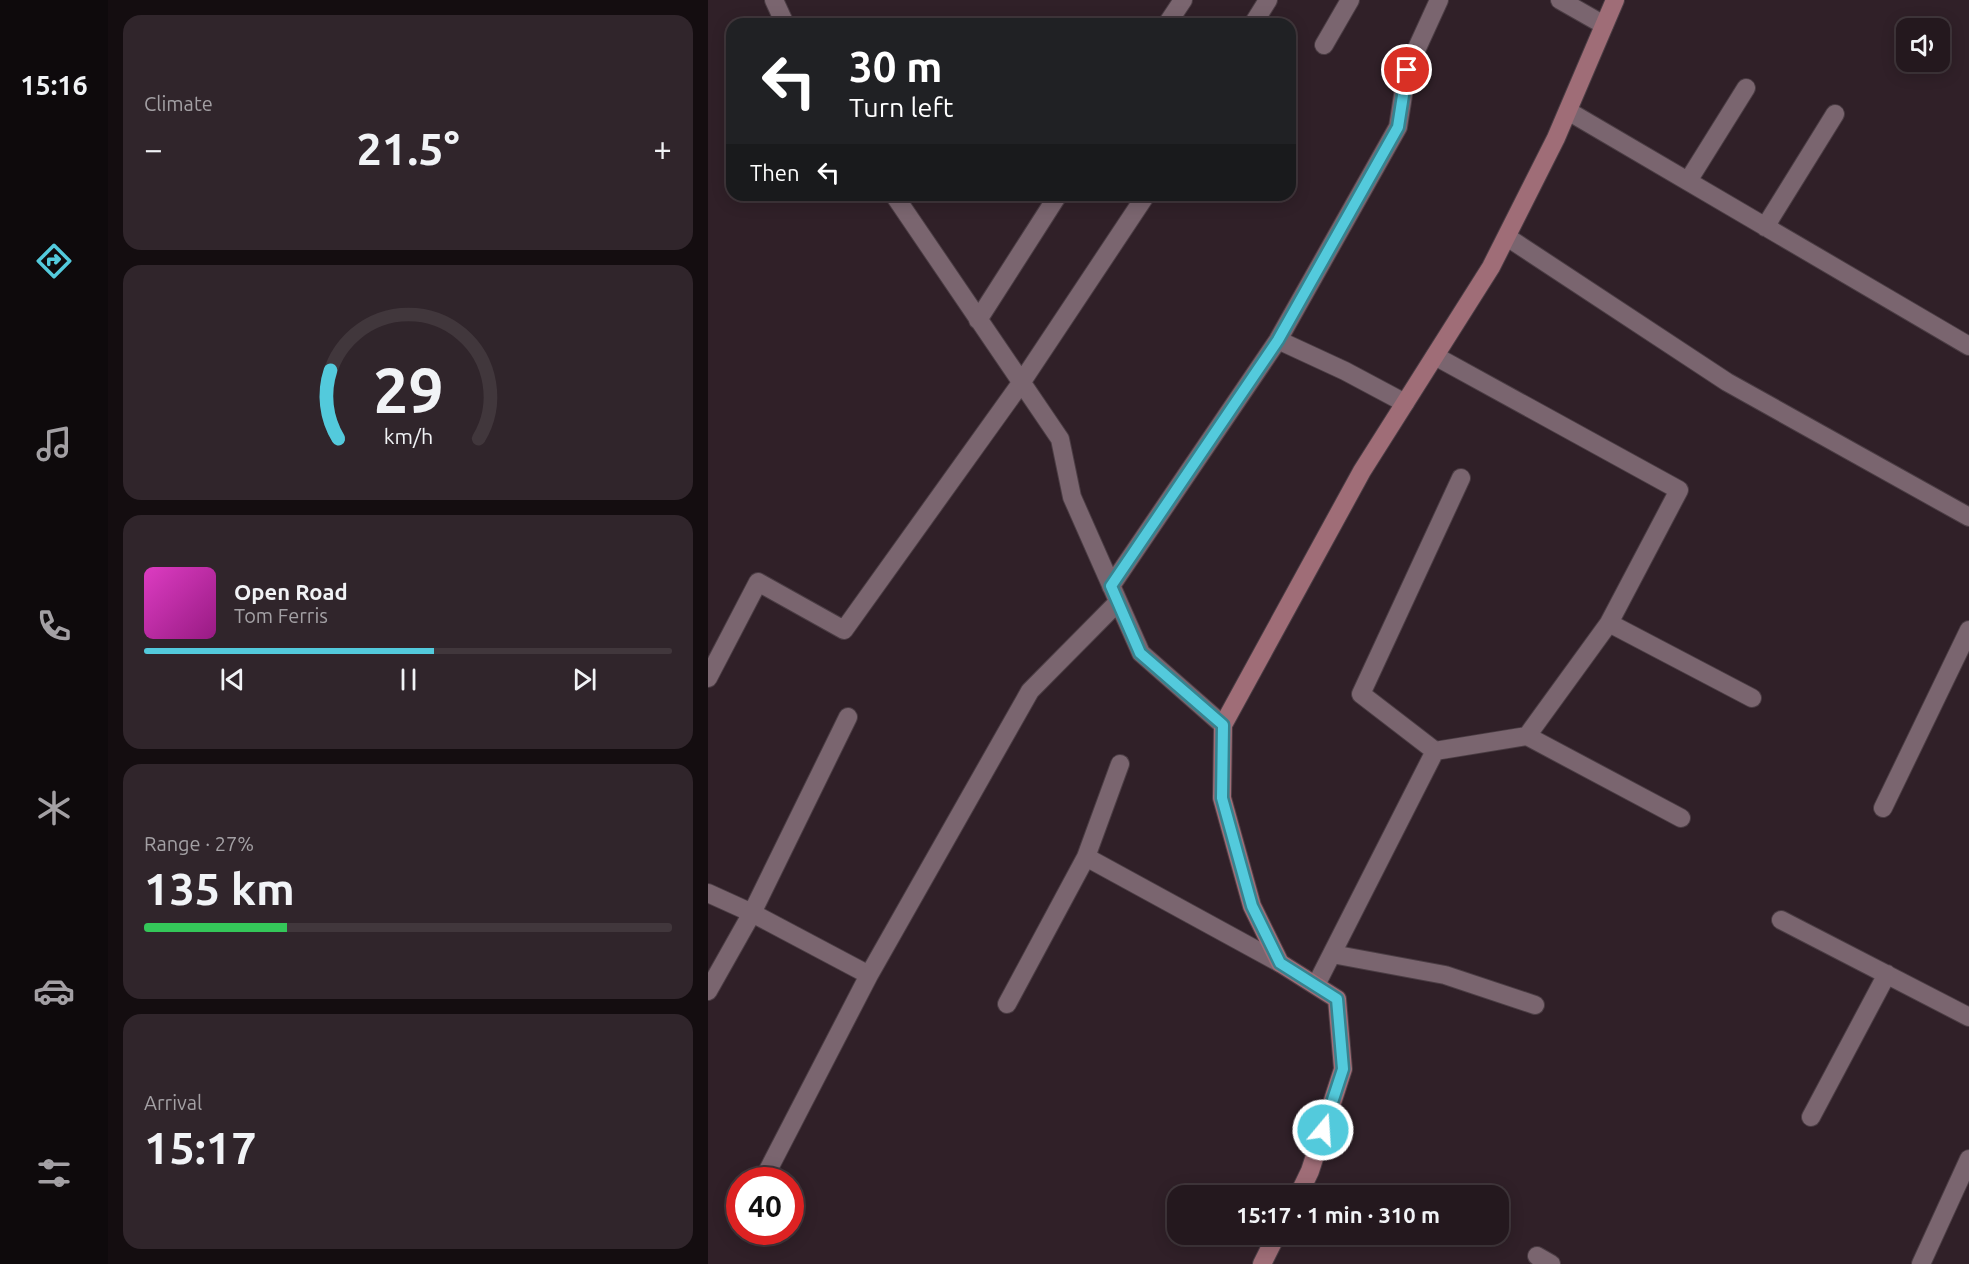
<!DOCTYPE html>
<html lang="en">
<head>
<meta charset="utf-8">
<style>
	body { margin:0; font-family:Ubuntu,sans-serif; background:#30252b; color:#f1f3f6; height:100vh; display:flex; flex-direction:column; font-size:22px; white-space:nowrap }
	* { box-sizing:border-box; margin:0 }
	p { font-size:20px; color:#a3a0a4 }
	.icon { flex:none; width:33px; height:33px; fill:none; stroke:currentColor; stroke-width:2; stroke-linecap:round; stroke-linejoin:round }
	.map { position:relative; flex:1; overflow:hidden }
	.panel { display:flex; flex-direction:column; gap:15px; padding:15px; background:#140d10; width:600px }
	.panel>* { flex:none }
	.guide { position:absolute; left:18px; top:18px; width:570px; height:183px; border-radius:18px; box-shadow:0 3px 15px #0003,0 0 0 2px #41373c; background:#202124; color:#fff; overflow:hidden }
	.buttons { position:absolute; left:1188px; top:18px; display:grid; gap:12px }
	.buttons a { display:grid; place-items:center; width:54px; height:54px; border-radius:12px; background:#24181e; box-shadow:0 3px 15px #0003,0 0 0 2px #41373c; font-size:30px }
	.speed { position:absolute; left:18px; top:1167px; display:flex; gap:12px; font-size:30px; font-weight:700; text-align:center }
	.speed>* { display:grid; place-content:center; width:78px; height:78px; border-radius:50%; background:#24181e; box-shadow:0 3px 15px #0003,0 0 0 2px #41373c; line-height:1 }
	.speed .limit { border:9px solid #d22; background:#fff; color:#111 }
	.pin { position:absolute; display:grid; place-items:center; width:51px; height:51px; color:#fff; margin:-26px; border:3px solid #fff; border-radius:50%; box-shadow:0 2px 6px #0007 }
	.me { position:absolute; width:66px; margin:-33px; rotate:18deg; stroke-linejoin:round; filter:drop-shadow(0 0 4px #0008) }
	.turn { display:flex; align-items:center; gap:21px; height:126px; padding:0 24px; font-size:27px }
	.turn .icon { width:78px; height:78px; stroke-width:2.5 }
	.turn b { display:block; font-size:42px; line-height:51px }
	.then { display:flex; align-items:center; height:57px; padding:0 24px; background:#0003; gap:12px; font-size:22px }
	.big { font-size:45px; font-weight:600; line-height:1.1 }
	.panel .tile { flex:1; display:flex; flex-direction:column; justify-content:center; gap:9px; min-width:0; padding:0 21px; border-radius:18px; background:#30252b }
	.panel .dial { align-items:center; gap:0 }
	.dial svg { height:156px; overflow:visible; fill:none; stroke:#41373c; stroke-width:7; stroke-linecap:round; text-anchor:middle }
	.dial text { fill:#f1f3f6; stroke:none }
	.song { display:flex; align-items:center; gap:18px }
	.cover { width:72px; height:72px; border-radius:9px; background:linear-gradient(135deg,hsl(310 70% 55%),hsl(310 70% 35%)) }
	.played { height:6px; border-radius:3px; background:linear-gradient(90deg,#53cadc 55%,#41373c 55%) }
	.keys { display:flex; justify-content:space-around; direction:ltr }
	.heat { display:flex; justify-content:space-between; align-items:center; font-size:33px; direction:ltr }
	.charge { height:9px; border-radius:4px; background:linear-gradient(90deg,#34c759 27%,#41373c 0) }
	.trip { position:absolute; left:459px; top:1185px; width:342px; height:60px; border-radius:18px; background:#24181e; box-shadow:0 3px 15px #0003,0 0 0 2px #41373c; font-weight:600; line-height:60px; text-align:center }
	main { display:flex; flex:1; min-height:0 }
	.dock { display:flex; flex-direction:column; width:108px; justify-content:space-around; align-items:center; background:#0e0a0c; color:#a3a0a4 }
	.dock .icon { width:42px; height:42px }
	.dock .active { color:#53cadc }
	.dock b { font-size:27px; color:#f1f3f6 }
	.map>svg:first-child { display:block }
	.lines { fill:none; stroke-linecap:round; stroke-linejoin:round }
	.street-casing { stroke:#4b3d44; stroke-width:20 }
	.secondary-casing { stroke:#4b3d44; stroke-width:20 }
	.street { stroke:#7a656f; stroke-width:18 }
	.secondary { stroke:#9f6d77; stroke-width:18 }
	.route-casing { stroke:#36838f; stroke-width:15 }
	.route { stroke:#53cadc; stroke-width:10 }
</style>
</head>
<body>
<main>
<nav class="dock">
<b>15:16</b>
<svg class="icon active" aria-label="directions" viewBox="0 0 24 24"><path d="M12 3l9 9-9 9-9-9zM9 14v-3h6M13 9l2 2-2 2"/></svg>
<svg class="icon" aria-label="music" viewBox="0 0 24 24"><path d="M9 18V5l10-2v13"/><circle cx="6" cy="18" r="3"/><circle cx="16" cy="16" r="3"/></svg>
<svg class="icon" aria-label="phone" viewBox="0 0 24 24"><path d="M5 4h4l2 5-3 2q2 4 5 5l2-3 5 2v4C11 20 4 13 5 4z"/></svg>
<svg class="icon" aria-label="climate" viewBox="0 0 24 24"><path d="M12 3v18M4 7l16 10M4 17L20 7"/></svg>
<svg class="icon" aria-label="car" viewBox="0 0 24 24"><path d="M5 17H2v-5l4-1 3-4h7l3 4 3 1v5h-3M9 17h6M6 11h13"/><circle cx="7" cy="17" r="2"/><circle cx="17" cy="17" r="2"/></svg>
<svg class="icon" aria-label="filters" viewBox="0 0 24 24"><path d="M4 7h16M4 17h16"/><circle cx="9" cy="7" r="2"/><circle cx="15" cy="17" r="2"/></svg>
</nav>
<section class="panel">
<div class="tile"><p>Climate</p>
<div class="heat"><a>−</a><b class="big">21.5°</b><a>+</a></div>
</div>
<div class="tile dial"><svg viewBox="0 0 100 80">
<path d="M14 69A42 42 0 1 1 86 69"/>
<path d="M14 69A42 42 0 0 1 10 34" stroke="#53cadc"/>
<text x="50" y="56" font-size="32" font-weight="700">29</text>
<text x="50" y="72" font-size="11">km/h</text>
</svg></div>
<div class="tile">
<div class="song"><i class="cover"></i><div><b>Open Road</b><p>Tom Ferris</p></div></div>
<div class="played"></div>
<div class="keys"><svg class="icon" aria-label="previous" viewBox="0 0 24 24"><path d="M18 5L8 12l10 7zM5 5v14"/></svg><svg class="icon" aria-label="pause" viewBox="0 0 24 24"><path d="M8 5v14M16 5v14"/></svg><svg class="icon" aria-label="next" viewBox="0 0 24 24"><path d="M6 5l10 7-10 7zM19 5v14"/></svg></div>
</div>
<div class="tile"><p>Range · 27%</p><b class="big">135 km</b><div class="charge"></div></div>
<div class="tile"><p>Arrival</p><b class="big">15:17</b></div>
</section>
<div class="map">
<svg width="1261" height="1264" viewBox="0 0 1261 1264">
	<rect width="100%" height="100%" fill="#302028"/>
	<g class="lines">
		<defs>
			<path id="street" d="M66 0 77 24
				M852 0 896 25
				M459 24 475 0
				M545 24 560 0
				M616 45 642 0
				M860 111 1261 346
				M980 181 1038 88
				M186 195 352 439 364 497 433 653 515 725
				M1057 227 1127 114
				M799 237 1019 382 1261 517
				M270 320 350 195
				M570 340 637 371 697 403
				M403 586 570 340 690 127 699 70 731 0
				M901 623 1044 698
				M0 678 50 582 136 630 313 383 438 195
				M819 736 973 818
				M727 751 653 694 753 478
				M1175 808 1261 630
				M378 857 572 963
				M0 893 44 913 161 975 322 691 410 602
				M1073 920 1261 1017
				M624 954 737 975 827 1005
				M608 985 727 751 819 736 901 623 971 490 727 356
				M0 991 44 913 140 717
				M299 1004 378 857 412 764
				M1103 1117 1179 974
				M56 1178 161 975
				M829 1256 843 1264
				M1213 1264 1261 1159"/>
			<path id="secondary" d="M590 1196 602 1171 635 1069 629 999 572 963 544 906 514 798 515 725 654 471 783 267 848 138 907 0
				M554 1264 569 1234"/>
		</defs>
		<use href="#street" class="street-casing"/>
		<use href="#secondary" class="secondary-casing"/>
		<use href="#street" class="street"/>
		<use href="#secondary" class="secondary"/>
	</g>
	<g class="lines">
		<defs>
			<path id="route" d="M615 1130 635 1069 629 999 572 963 544 906 514 798 515 725 432 653 403 586 570 340 690 127 699 70"/>
		</defs>
		<use href="#route" class="route-casing"/>
		<use href="#route" class="route"/>
	</g>
</svg>
<div class="buttons">
<a><svg class="icon" aria-label="sound" viewBox="0 0 24 24"><path d="M4 9h4l5-4v14l-5-4H4zM17 9q2 3 0 6"/></svg></a>
</div>
<div class="speed"><div class="limit">40</div></div>
<div class="pin" style="left:699px;top:70px;background:#d93025"><svg class="icon" aria-label="arrive" viewBox="0 0 24 24"><path d="M6 21V4h12l-3 4 3 4H6"/></svg></div>
<svg class="me" style="left:615px;top:1130px" viewBox="-20 -20 40 40"><circle r="17" fill="#53cadc" stroke="#fff" stroke-width="3"/><path d="M0-11L8 9 0 5-8 9z" fill="#fff"/></svg>
<div class="trip">15:17 · 1 min · 310 m</div>
<div class="guide">
<div class="turn"><svg class="icon" aria-label="left" viewBox="0 0 24 24"><path d="M17 20v-9H6M10 6l-5 5 5 5"/></svg><div><b>30 m</b>Turn left</div></div>
<div class="then">Then<svg class="icon" aria-label="left" viewBox="0 0 24 24"><path d="M17 20v-9H6M10 6l-5 5 5 5"/></svg></div>
</div>
</div>
</main>
</body>
</html>
